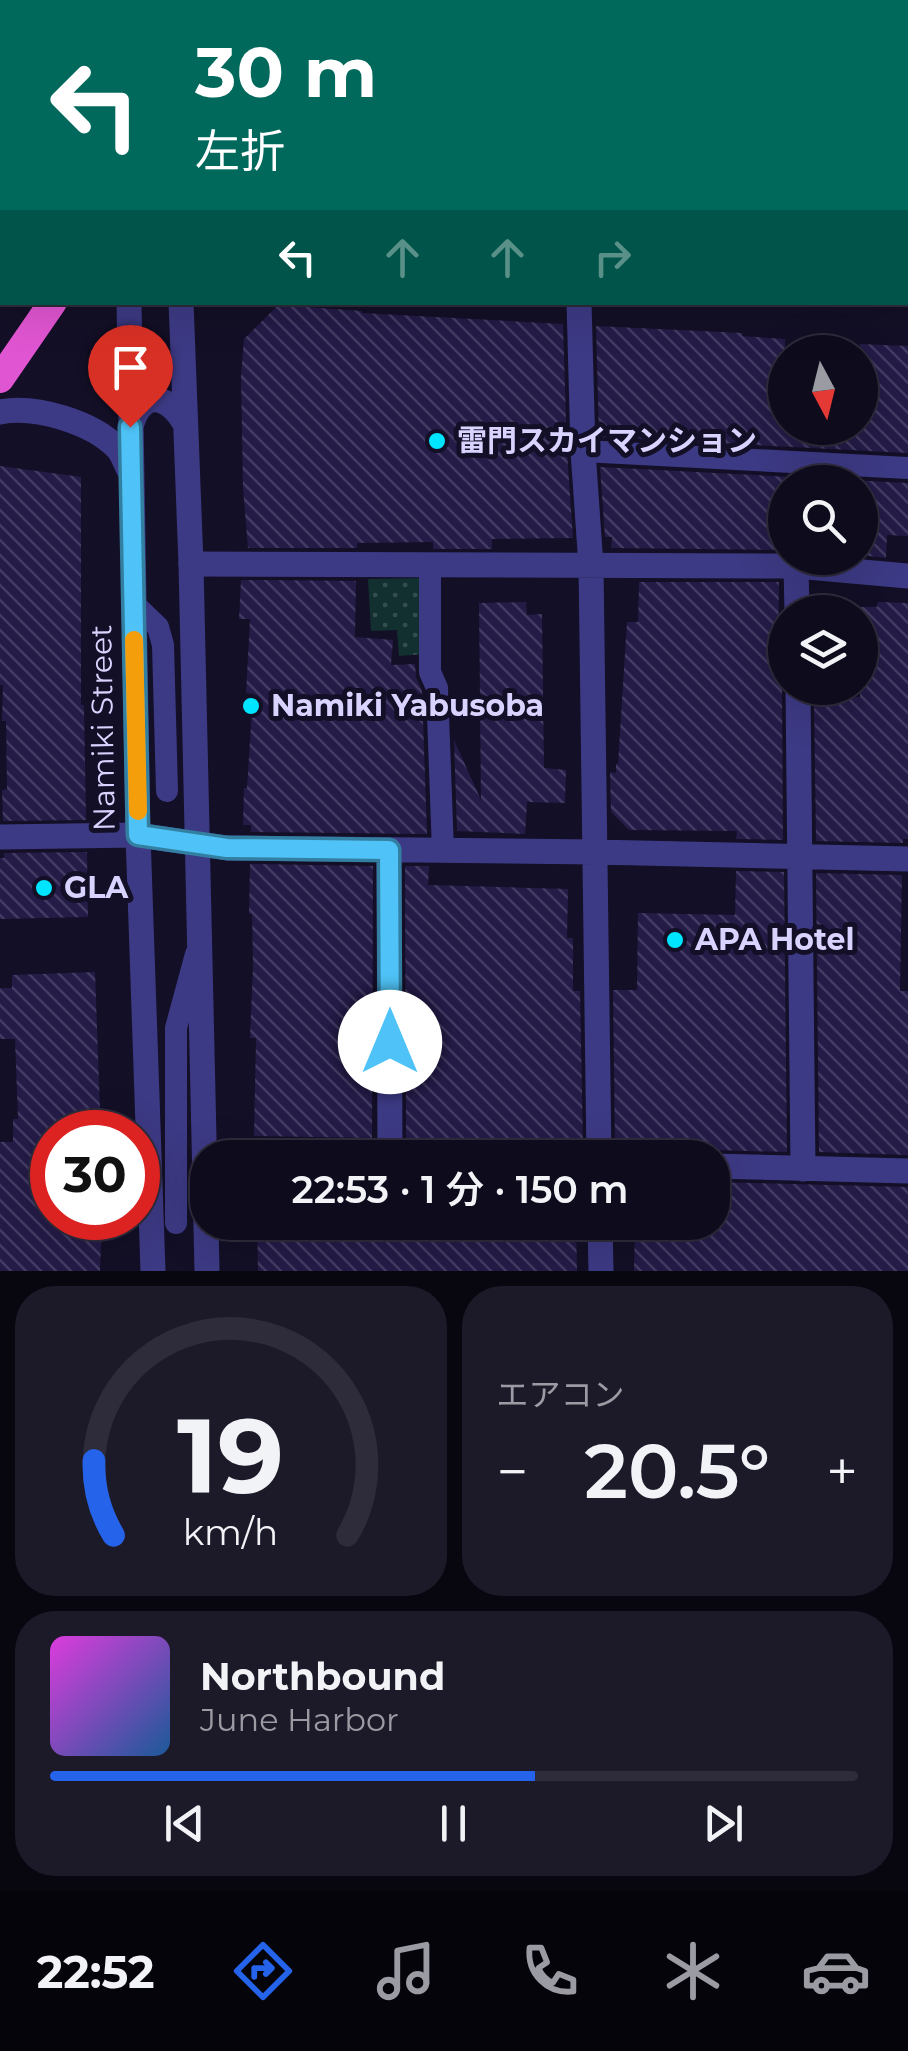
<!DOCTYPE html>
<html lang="ja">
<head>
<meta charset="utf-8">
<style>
	body { margin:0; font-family:Montserrat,"Noto Sans JP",sans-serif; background:#1c1929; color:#f1f3f6; height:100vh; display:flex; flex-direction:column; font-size:38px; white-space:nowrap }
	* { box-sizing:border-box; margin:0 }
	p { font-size:32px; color:#9b9ba3 }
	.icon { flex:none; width:55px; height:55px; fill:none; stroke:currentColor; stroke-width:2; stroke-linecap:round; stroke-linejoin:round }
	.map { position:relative; height:1271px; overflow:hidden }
	.side { display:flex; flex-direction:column; gap:15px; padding:15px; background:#08060f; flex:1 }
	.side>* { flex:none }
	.guide { position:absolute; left:0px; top:0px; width:910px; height:305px; box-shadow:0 10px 40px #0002,0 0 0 2px #2e2b3b; background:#00695c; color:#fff; overflow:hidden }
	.needle { width:65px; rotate:173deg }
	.controls { position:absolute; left:768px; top:335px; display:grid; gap:20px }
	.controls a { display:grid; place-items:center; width:110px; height:110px; border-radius:50%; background:#0e0b1c; box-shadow:0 10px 40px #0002,0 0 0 2px #2e2b3b; font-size:50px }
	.speed { position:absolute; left:30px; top:1110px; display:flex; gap:20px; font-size:50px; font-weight:700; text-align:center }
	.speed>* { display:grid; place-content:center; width:130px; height:130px; border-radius:50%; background:#0e0b1c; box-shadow:0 10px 40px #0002,0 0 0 2px #2e2b3b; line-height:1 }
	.speed .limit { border:15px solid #d22; background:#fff; color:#111 }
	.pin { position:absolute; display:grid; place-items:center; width:85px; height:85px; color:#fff; margin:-102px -42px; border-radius:50% 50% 50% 0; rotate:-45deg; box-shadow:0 0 10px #0007 }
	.pin .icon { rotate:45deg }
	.me { position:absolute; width:110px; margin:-55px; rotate:0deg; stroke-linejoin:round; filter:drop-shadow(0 0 8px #0008) }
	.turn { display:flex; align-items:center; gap:35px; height:210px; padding:0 30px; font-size:45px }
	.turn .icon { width:130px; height:130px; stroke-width:2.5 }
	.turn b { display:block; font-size:70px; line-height:85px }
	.lanes { display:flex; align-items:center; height:95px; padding:0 30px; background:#0003; justify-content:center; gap:50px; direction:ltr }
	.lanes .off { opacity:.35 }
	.big { font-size:75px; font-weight:600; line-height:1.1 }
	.side .tile { flex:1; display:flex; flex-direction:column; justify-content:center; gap:15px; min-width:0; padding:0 35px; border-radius:40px; background:#1c1929 }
	.side .dial { align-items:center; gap:0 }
	.dial svg { height:260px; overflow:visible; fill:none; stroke:#2e2b3b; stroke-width:7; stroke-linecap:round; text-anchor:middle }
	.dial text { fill:#f1f3f6; stroke:none }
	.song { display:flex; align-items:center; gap:30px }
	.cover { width:120px; height:120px; border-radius:15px; background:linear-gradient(135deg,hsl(300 70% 55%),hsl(210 70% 35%)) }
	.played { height:10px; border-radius:5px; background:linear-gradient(90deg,#2563eb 60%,#2e2b3b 60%) }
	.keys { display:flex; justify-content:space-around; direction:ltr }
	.heat { display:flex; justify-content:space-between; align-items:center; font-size:55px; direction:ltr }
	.side .tiles { flex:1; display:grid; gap:15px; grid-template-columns:1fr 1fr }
	.tile:last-child { grid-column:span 2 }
	.trip { position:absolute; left:190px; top:1140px; width:540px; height:100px; border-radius:40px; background:#0e0b1c; box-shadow:0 10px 40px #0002,0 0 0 2px #2e2b3b; font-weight:600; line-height:100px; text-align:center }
	.tab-bar { display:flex; height:160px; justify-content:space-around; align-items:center; background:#06040b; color:#9b9ba3 }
	.tab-bar .icon { width:70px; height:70px }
	.tab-bar .current { color:#2563eb }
	.tab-bar b { font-size:45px; color:#f1f3f6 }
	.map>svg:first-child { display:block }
	.park { fill:url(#park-dots) }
	.building { fill:url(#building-back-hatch) }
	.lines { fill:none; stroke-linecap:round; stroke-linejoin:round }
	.service { stroke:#3d3a85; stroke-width:22 }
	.minor { stroke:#3d3a85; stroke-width:25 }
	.tertiary { stroke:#3d3a85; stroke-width:25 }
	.secondary { stroke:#6f6bff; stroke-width:25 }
	.trunk { stroke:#e055d1; stroke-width:28 }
	.route-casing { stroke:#337fa1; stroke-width:25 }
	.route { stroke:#4fc3f7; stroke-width:18 }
	.slow { stroke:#f59e0b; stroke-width:18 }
	.poi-dot { fill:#00e5ff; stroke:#130f26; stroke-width:4 }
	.labels { text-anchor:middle; stroke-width:10; stroke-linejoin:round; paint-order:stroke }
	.poi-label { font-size:30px; font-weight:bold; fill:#d9d4ff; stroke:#130f26; text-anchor:start }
	.street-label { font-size:30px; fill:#d9d4ff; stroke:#130f26 }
</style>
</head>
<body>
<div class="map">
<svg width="908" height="1271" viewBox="0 0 908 1271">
	<defs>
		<pattern id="park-dots" width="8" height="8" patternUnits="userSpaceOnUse" patternTransform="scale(2.5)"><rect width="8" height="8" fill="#12302f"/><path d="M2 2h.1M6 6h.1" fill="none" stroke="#344d4e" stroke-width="1.8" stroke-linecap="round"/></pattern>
		<pattern id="building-back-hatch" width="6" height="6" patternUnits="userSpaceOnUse" patternTransform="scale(2.5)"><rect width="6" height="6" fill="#241b47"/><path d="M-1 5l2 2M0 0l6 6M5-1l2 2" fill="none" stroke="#433b63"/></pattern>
	</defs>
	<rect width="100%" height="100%" fill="#130f26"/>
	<path class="park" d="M425 578V654L399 656 397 630 371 631 368 579Z"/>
	<path class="building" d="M278 305 362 311V313L563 324 567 452 573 538 492 539V549H433V542L357 543V548H248L243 488 241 376 244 339Z
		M596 326 743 333 742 336 785 339V428H860V344L908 346V453L599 437Z
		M0 466 81 477V705H84L86 820 3 821 2 790 7 789 6 721H2L3 685H0Z
		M600 467 908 483V536L887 535 886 558 860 555V482H785V546H779V550L611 548 612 537H605Z
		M241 580 356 581 355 637 393 640 391 665 415 664 416 677 422 691 427 834 251 832V825H243L244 788H247L253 694 246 693 250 619H239Z
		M639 582H779L778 670H785L782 688 783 840 736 839 737 831 629 830 611 812 610 772 616 773V764H618L627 622H638Z
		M526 602 527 615 542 614 544 768 566 770 565 803 527 802 525 834 457 831 454 740 481 800 479 603Z
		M878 602 908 603V839H903V843L816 841 814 696 860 697V607H877Z
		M87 852 88 917 0 919V858H4V853Z
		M250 864 373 866 372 1138 254 1136 256 1038H250L253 967 252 914H249Z
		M405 866H429L428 885 568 889 567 938H573V991H580L583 1144 406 1138Z
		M736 871 784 872 787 1152 712 1150 707 1146 615 1145 613 990H637L638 913 735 915Z
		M816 873 902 875 900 991H908V1155L819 1152Z
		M95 972 100 1110 98 1132H52V1218H102L100 1271H0V1142H13V1119H18L15 1039H0V988H12V975Z
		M712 1182 908 1187V1271H634L635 1222H712Z
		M257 1222H576L577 1271H258Z"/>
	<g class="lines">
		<path class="service" d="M786 2 787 0
			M583 451 908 468
			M430 565V672L437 688 443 851
			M133 603 158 627 163 645 167 791
			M176 1223V1028L196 954"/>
		<path class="minor" d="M632 2 633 0
			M579 302 583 451 591 566 599 1158
			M191 564 796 566 908 576
			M796 566 797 612
			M798 688 803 1169
			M0 837 138 835 227 848 595 852 908 859
			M389 850 390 1158
			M205 1153 386 1158
			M712 1166 908 1171
			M600 1222 601 1271"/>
		<path class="tertiary" d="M129 302 138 835 153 1271
			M181 302 191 564 207 1271
			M0 412C35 405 93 422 118 449 123 455 125 463 129 470
			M131 427C140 391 166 392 184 422"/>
		<path class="secondary" d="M0 194 2 196"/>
		<path class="trunk" d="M157 2 158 0
			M208 2 209 0
			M0 285 2 281
			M0 379 53 302"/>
	</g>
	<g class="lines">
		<defs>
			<path id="route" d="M130 427 138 835 227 848 389 850 390 1042"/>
		</defs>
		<use href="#route" class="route-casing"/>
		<use href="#route" class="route"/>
		<path class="slow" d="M134 640 138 811"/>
	</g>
	<g class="poi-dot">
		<circle cx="437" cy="441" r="10"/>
		<circle cx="251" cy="706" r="10"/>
		<circle cx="44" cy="888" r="10"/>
		<circle cx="675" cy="940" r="10"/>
	</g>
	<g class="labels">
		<g class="poi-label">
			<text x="457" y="451">雷門スカイマンション</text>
			<text x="271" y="716">Namiki Yabusoba</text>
			<text x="64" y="898">GLA</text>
			<text x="695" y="950">APA Hotel</text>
		</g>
		<g class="street-label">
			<text transform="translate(103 728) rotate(-91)" y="10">Namiki Street</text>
		</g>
	</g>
</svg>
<div class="controls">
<a><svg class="needle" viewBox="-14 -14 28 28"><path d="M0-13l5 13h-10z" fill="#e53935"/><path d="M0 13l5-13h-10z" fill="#9b9ba3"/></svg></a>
<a><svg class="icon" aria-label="search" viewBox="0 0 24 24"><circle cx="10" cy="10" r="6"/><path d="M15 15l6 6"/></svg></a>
<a><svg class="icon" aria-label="layers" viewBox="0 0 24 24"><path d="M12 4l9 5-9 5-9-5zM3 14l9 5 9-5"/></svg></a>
</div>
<div class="speed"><div class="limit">30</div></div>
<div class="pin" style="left:130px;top:427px;background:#d93025"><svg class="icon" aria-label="arrive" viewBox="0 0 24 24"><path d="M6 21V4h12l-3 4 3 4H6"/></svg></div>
<svg class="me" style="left:390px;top:1042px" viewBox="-20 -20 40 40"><circle r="19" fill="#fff"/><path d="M0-13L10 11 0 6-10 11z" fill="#4fc3f7"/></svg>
<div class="trip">22:53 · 1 分 · 150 m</div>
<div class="guide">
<div class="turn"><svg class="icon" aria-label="left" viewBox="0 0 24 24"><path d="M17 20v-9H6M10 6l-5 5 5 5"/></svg><div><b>30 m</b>左折</div></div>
<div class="lanes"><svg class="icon" aria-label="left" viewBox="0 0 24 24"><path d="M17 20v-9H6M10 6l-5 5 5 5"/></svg><svg class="icon off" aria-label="ahead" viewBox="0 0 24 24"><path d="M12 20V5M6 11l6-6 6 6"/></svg><svg class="icon off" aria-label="ahead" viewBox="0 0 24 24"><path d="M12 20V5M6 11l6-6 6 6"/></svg><svg class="icon off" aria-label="right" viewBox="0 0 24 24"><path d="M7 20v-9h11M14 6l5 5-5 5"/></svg></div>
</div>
</div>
<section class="side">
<div class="tiles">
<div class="tile dial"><svg viewBox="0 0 100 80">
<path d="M14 69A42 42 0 1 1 86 69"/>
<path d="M14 69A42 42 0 0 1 8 46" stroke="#2563eb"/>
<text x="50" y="56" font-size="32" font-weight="700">19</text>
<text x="50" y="72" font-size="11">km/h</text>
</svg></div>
<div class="tile"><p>エアコン</p>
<div class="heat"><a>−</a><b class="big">20.5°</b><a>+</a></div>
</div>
<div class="tile">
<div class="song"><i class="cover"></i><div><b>Northbound</b><p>June Harbor</p></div></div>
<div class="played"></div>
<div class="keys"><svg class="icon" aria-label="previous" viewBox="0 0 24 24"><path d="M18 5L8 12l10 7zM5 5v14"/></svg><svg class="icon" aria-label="pause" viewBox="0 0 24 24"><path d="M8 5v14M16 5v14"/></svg><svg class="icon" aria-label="next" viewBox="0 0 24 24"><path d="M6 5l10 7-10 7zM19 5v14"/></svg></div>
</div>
</div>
</section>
<nav class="tab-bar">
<b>22:52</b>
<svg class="icon current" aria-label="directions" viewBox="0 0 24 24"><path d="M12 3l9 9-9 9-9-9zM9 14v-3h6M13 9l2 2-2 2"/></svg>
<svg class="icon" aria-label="music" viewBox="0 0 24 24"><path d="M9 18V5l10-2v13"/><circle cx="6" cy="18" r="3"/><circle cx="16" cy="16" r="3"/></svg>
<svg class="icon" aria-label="phone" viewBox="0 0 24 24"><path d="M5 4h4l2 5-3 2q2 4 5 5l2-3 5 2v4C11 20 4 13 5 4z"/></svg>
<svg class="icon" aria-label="climate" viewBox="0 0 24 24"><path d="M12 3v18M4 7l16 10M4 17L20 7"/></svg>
<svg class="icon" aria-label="car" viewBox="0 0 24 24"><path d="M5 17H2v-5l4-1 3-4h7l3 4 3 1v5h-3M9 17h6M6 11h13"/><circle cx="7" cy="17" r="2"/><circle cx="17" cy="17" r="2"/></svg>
</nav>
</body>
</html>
